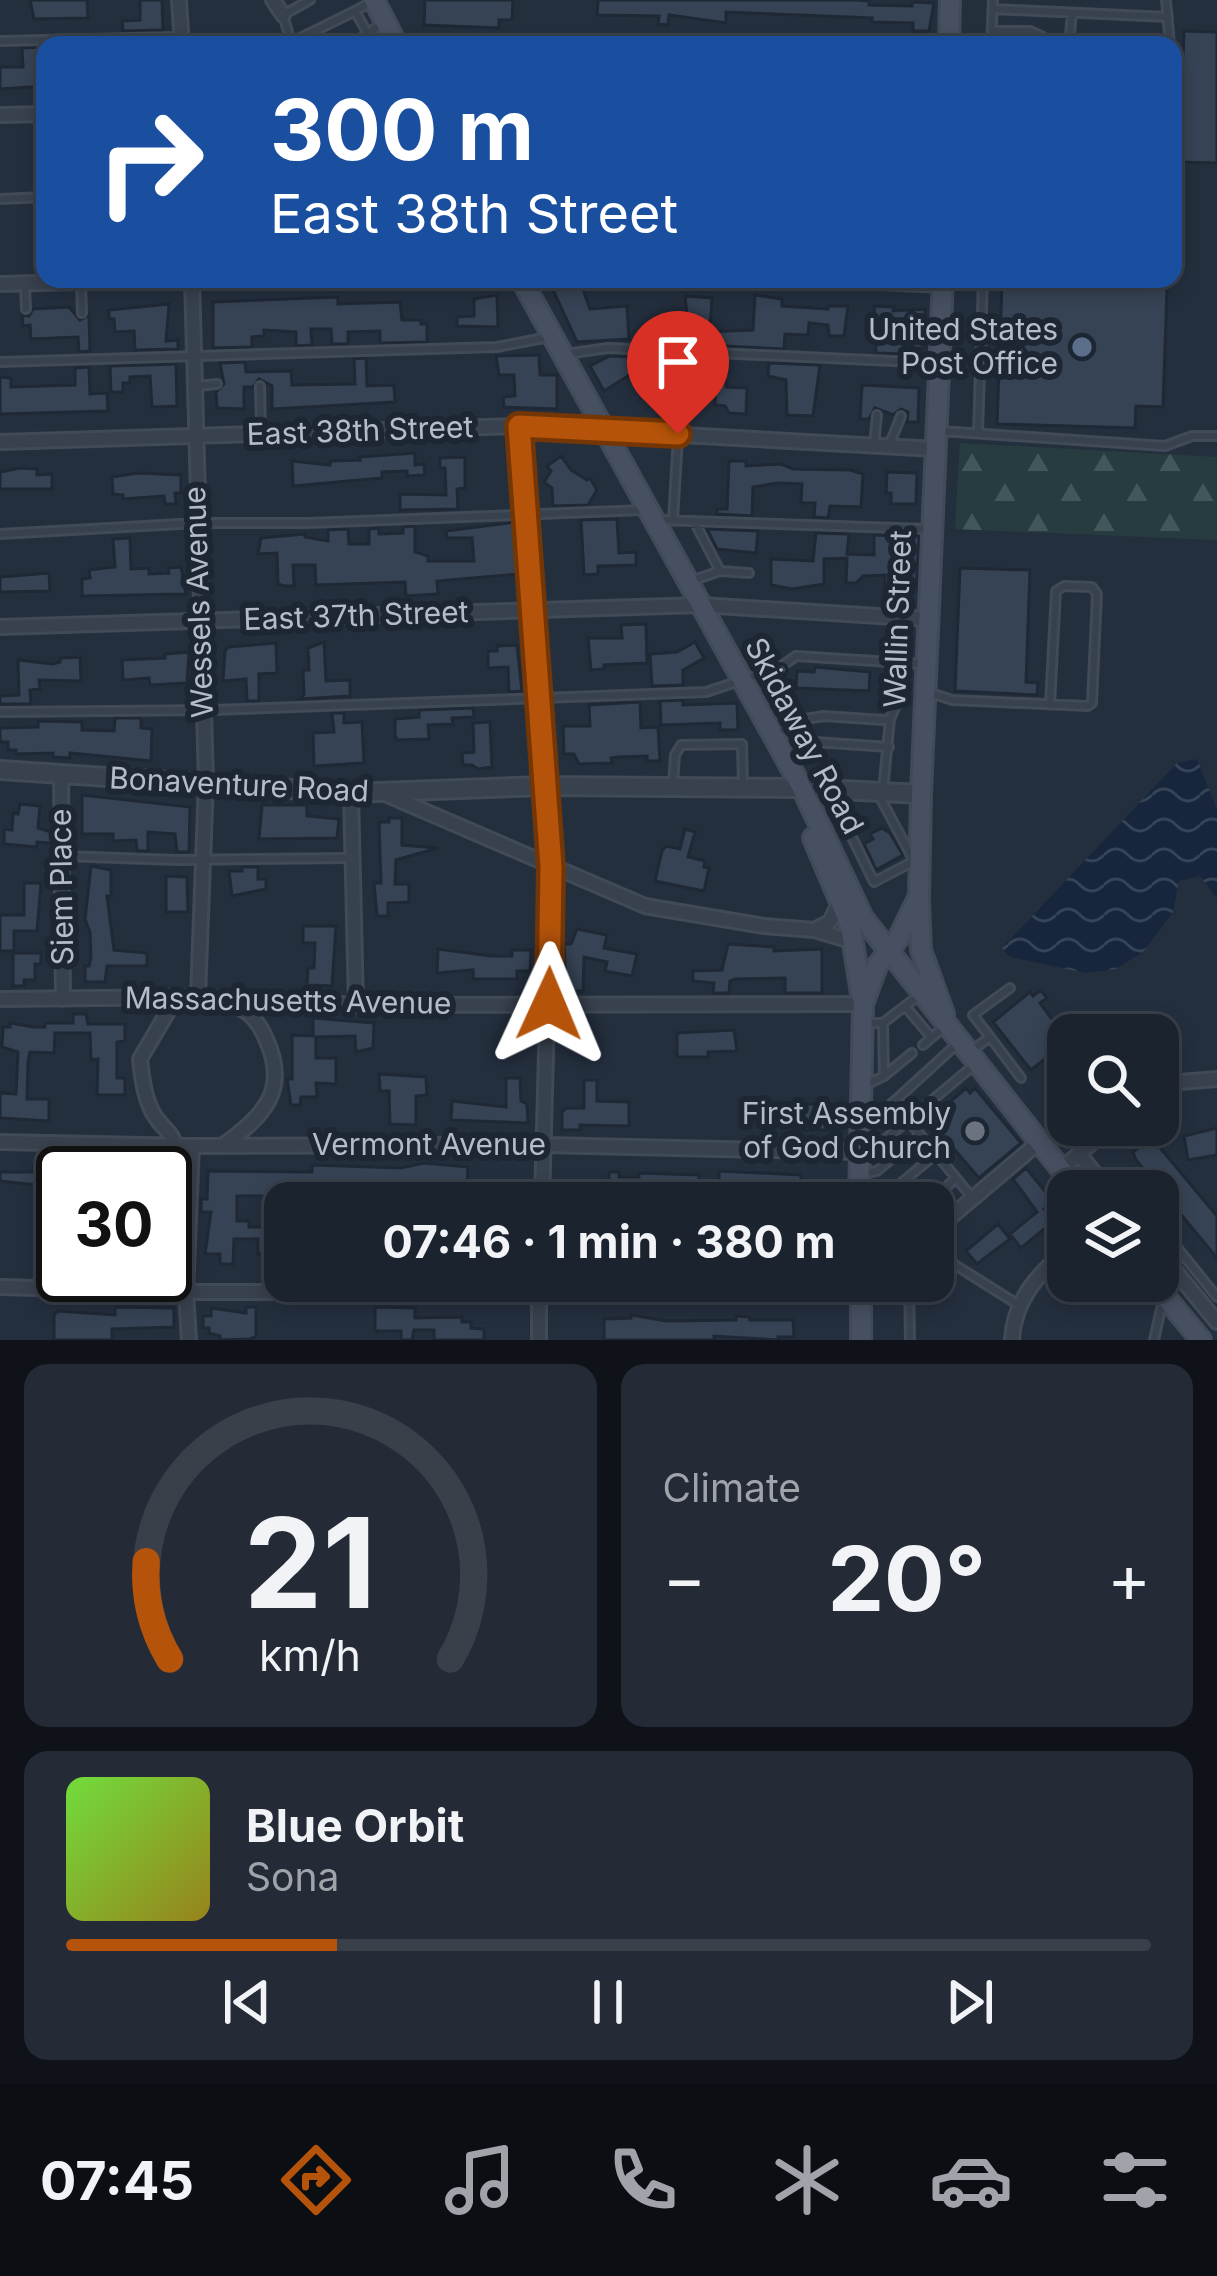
<!DOCTYPE html>
<html lang="en">
<head>
<meta charset="utf-8">
<style>
	body { margin:0; font-family:Inter,sans-serif; background:#242b36; color:#f1f3f6; height:100vh; display:flex; flex-direction:column; font-size:45px; white-space:nowrap }
	* { box-sizing:border-box; margin:0 }
	p { font-size:39px; color:#a0a4aa }
	.icon { flex:none; width:66px; height:66px; fill:none; stroke:currentColor; stroke-width:2; stroke-linecap:round; stroke-linejoin:round }
	.map { position:relative; height:1340px; overflow:hidden }
	.panel { display:flex; flex-direction:column; gap:24px; padding:24px; background:#0f1319; flex:1 }
	.panel>* { flex:none }
	.guide { position:absolute; left:36px; top:36px; width:1146px; height:252px; border-radius:24px; box-shadow:0 6px 18px #0003,0 0 0 3px #39404a; background:#1a4fa0; color:#fff; overflow:hidden }
	.controls { position:absolute; left:1047px; top:1014px; display:grid; gap:24px }
	.controls a { display:grid; place-items:center; width:132px; height:132px; border-radius:24px; background:#1b232e; box-shadow:0 6px 18px #0003,0 0 0 3px #39404a; font-size:60px }
	.speed { position:absolute; left:36px; top:1146px; display:flex; gap:24px; font-size:60px; font-weight:700; text-align:center }
	.speed>* { display:grid; place-content:center; width:156px; height:156px; border-radius:50%; background:#1b232e; box-shadow:0 6px 18px #0003,0 0 0 3px #39404a; line-height:1 }
	.speed .limit { border:6px solid #111; border-radius:18px; background:#fff; color:#111 }
	.pin { position:absolute; display:grid; place-items:center; width:102px; height:102px; color:#fff; margin:-123px -51px; border-radius:50% 50% 50% 0; rotate:-45deg; box-shadow:0 0 12px #0007 }
	.pin .icon { rotate:45deg }
	.me { position:absolute; width:132px; margin:-66px; rotate:1deg; stroke-linejoin:round; filter:drop-shadow(0 0 9px #0008) }
	.turn { display:flex; align-items:center; gap:42px; height:252px; padding:0 36px; font-size:54px }
	.turn .icon { width:156px; height:156px; stroke-width:2.5 }
	.turn b { display:block; font-size:84px; line-height:102px }
	.big { font-size:90px; font-weight:700; line-height:1.1 }
	.panel .tile { flex:1; display:flex; flex-direction:column; justify-content:center; gap:18px; min-width:0; padding:0 42px; border-radius:24px; background:#242b36 }
	.panel .dial { align-items:center; gap:0 }
	.dial svg { height:312px; overflow:visible; fill:none; stroke:#39404a; stroke-width:7; stroke-linecap:round; text-anchor:middle }
	.dial text { fill:#f1f3f6; stroke:none }
	.song { display:flex; align-items:center; gap:36px }
	.cover { width:144px; height:144px; border-radius:18px; background:linear-gradient(135deg,hsl(100 70% 55%),hsl(50 70% 35%)) }
	.played { height:12px; border-radius:6px; background:linear-gradient(90deg,#b45309 25%,#39404a 25%) }
	.keys { display:flex; justify-content:space-around; direction:ltr }
	.heat { display:flex; justify-content:space-between; align-items:center; font-size:66px; direction:ltr }
	.panel .tiles { flex:1; display:grid; gap:24px; grid-template-columns:1fr 1fr }
	.tile:last-child { grid-column:span 2 }
	.trip { position:absolute; left:264px; top:1182px; width:690px; height:120px; border-radius:24px; background:#1b232e; box-shadow:0 6px 18px #0003,0 0 0 3px #39404a; font-weight:700; line-height:120px; text-align:center }
	.dock { display:flex; height:192px; justify-content:space-around; align-items:center; background:#0b0e12; color:#a0a4aa }
	.dock .icon { width:84px; height:84px }
	.dock .on { color:#b45309 }
	.dock b { font-size:54px; color:#f1f3f6 }
	.map>svg:first-child { display:block }
	.forest { fill:url(#forest-firs) }
	.water { fill:url(#water-waves) }
	.building { fill:#364354; stroke:#1f2835; stroke-width:3 }
	.lines { fill:none; stroke-linecap:round; stroke-linejoin:round }
	.service-casing { stroke:#414a57; stroke-width:12 }
	.minor-casing { stroke:#414a57; stroke-width:18 }
	.tertiary-casing { stroke:#414a57; stroke-width:22 }
	.secondary-casing { stroke:#414a57; stroke-width:24 }
	.service { stroke:#38414e; stroke-width:6 }
	.minor { stroke:#38414e; stroke-width:12 }
	.tertiary { stroke:#38414e; stroke-width:16 }
	.secondary { stroke:#465061; stroke-width:18 }
	.route-casing { stroke:#753606; stroke-width:30 }
	.route { stroke:#b45309; stroke-width:21 }
	.service-dot { fill:#5c6f8a; stroke:#1d2633; stroke-width:4.5 }
	.worship-dot { fill:#6b7280; stroke:#1d2633; stroke-width:4.5 }
	.labels { text-anchor:middle; stroke-width:12; stroke-linejoin:round; paint-order:stroke }
	.poi-label { font-size:30px; fill:#b4bcc9; stroke:#1d2633; text-anchor:end }
	.street-label { font-size:30px; fill:#b4bcc9; stroke:#1d2633 }
</style>
</head>
<body>
<div class="map">
<svg width="1217" height="1340" viewBox="0 0 1217 1340">
	<defs>
		<pattern id="forest-firs" width="22" height="20" patternUnits="userSpaceOnUse" patternTransform="scale(3)"><rect width="22" height="20" fill="#263c3f"/><path d="M5 1l3.5 6h-7zM16 11l3.5 6h-7z" fill="#435659"/></pattern>
		<pattern id="water-waves" width="16" height="10" patternUnits="userSpaceOnUse" patternTransform="scale(3)"><rect width="16" height="10" fill="#17263c"/><path d="M0 5q4-4 8 0t8 0" fill="none" stroke="#364457"/></pattern>
	</defs>
	<rect width="100%" height="100%" fill="#242f3e"/>
	<path class="forest" d="M960 443 1217 457V540L955 529Z"/>
	<path class="water" d="M1197 759 1217 810V898L1200 876 1179 881 1173 912 1143 952 1116 969 1086 973 1010 957 1002 948 1177 763Z"/>
	<path class="building" d="M30 0H87L88 18 34 19Z
		M140 0H162L163 30 123 31 122 21 140 20Z
		M425 0H513L512 20H499V28L424 25Z
		M598 0H857L869 1V5L912 6V2L934 3 929 31H913V23L872 22V18L726 12V23L669 15 668 25 658 24 659 16 597 15Z
		M1184 31 1217 32V163L1179 162Z
		M45 47V86L0 89V67H23L22 48Z
		M580 281 590 309 627 306 629 339 577 342 553 290Z
		M1002 283 1167 288 1163 407 1136 406 1135 428 997 424Z
		M497 295 498 327 457 326V317L474 316V299Z
		M755 295 782 299V306L828 309V306H848L844 336H829L828 325 809 323 808 335 785 334 784 349 703 345V332L753 330Z
		M685 296 712 298 710 329 688 327Z
		M338 297V304L400 302 402 320H421V324H427V342L380 343V331L348 332V344H332L331 329H311L312 345 296 346V332L264 330V336L252 337V347L213 348V302Z
		M169 304 166 341 178 340V349L135 350 134 331 115 332 114 319H109V310Z
		M874 306 894 307 893 311 925 309 926 348H906V354L876 353Z
		M69 307 80 320 89 315 90 351 79 352 78 337 31 339 30 325 23 326 22 315 29 316 33 309Z
		M539 355 540 375H557V409L504 407 503 397 515 396 514 375H499L496 356Z
		M610 356 630 357 631 374 604 391 590 366Z
		M366 358 367 386 394 385 395 402 272 409V386L259 379 253 387H244V409L217 408 216 392 224 384 220 363 245 362 246 372 291 371 292 385 355 384 354 359Z
		M769 363 820 365 813 416 787 415 786 380 768 376Z
		M176 364 177 406 152 407 150 376 130 377V383H123V392H111L110 366Z
		M89 367 90 394 107 393 108 411 0 414V377L11 378V387L75 385V368Z
		M716 381H726V387L747 388 746 414 729 413 725 406 715 405Z
		M862 385 919 388 918 422H907L908 412 901 409 893 415 875 408 869 419H860Z
		M415 453V465L424 464 425 475 407 476V471L382 472V478L293 486 292 461 330 465V461L360 460 359 457Z
		M561 456 571 470 587 480 590 478 597 490 588 505 553 506 552 488 544 482 551 471 547 466Z
		M465 457V488L457 489 458 509 400 510V494L446 495 445 468H440V458Z
		M729 461H746V466L781 464 793 469 850 470 863 474 861 507 830 506 828 518 814 517 815 503H801L802 484 778 483 753 487 752 516 717 514V509H727Z
		M20 468 37 469V475L52 474V489H0V472Z
		M887 472 917 473 916 504H891V493H886Z
		M138 473 181 475V493H175L176 504H165L164 496 123 499V495L113 494 112 477Z
		M617 519 619 553 636 552V565L598 566V574L584 575 581 520Z
		M515 522 519 574 437 581 438 594 406 596 405 582 316 585 315 565H293L294 586H284L278 584 277 553 258 554 261 538 305 534V537L328 541V530L348 529 349 544H369V529L379 528V534L403 533V527L415 526V552L428 556V561H474L472 538H447L446 531Z
		M707 529 758 531 756 553 717 549Z
		M816 533 849 534 847 554 874 555V535L919 536 916 589H910L909 598 885 592V575L863 576 856 583H846L847 558 824 559V584L792 589 771 585V559L813 561Z
		M130 538 131 569 149 568V574L169 573 168 568 181 567 186 594 82 596V579L90 578 89 570 115 567 113 539Z
		M960 568 1030 570 1026 682 1038 683 1037 695 955 691Z
		M49 573 50 591 0 592V577Z
		M646 624 647 663 604 665V669L591 670 588 638H622L621 625Z
		M324 642 326 681 350 680V696L300 699 304 695 303 670H309L308 648Z
		M695 642 704 658 683 670V685L652 686 650 654 677 652Z
		M276 643 277 673 259 674V701H247L246 679 223 681 225 651 228 647Z
		M517 645 522 691 509 692 508 667 488 668V651H497V646Z
		M189 652 187 683 150 685 149 678 123 680 122 660 165 658V654Z
		M80 657 81 681 39 680 40 689 30 690 31 704H0V696L19 695 18 660 53 664 60 662V658Z
		M815 667 870 672 869 691 796 688 797 671 814 672Z
		M683 700V705L737 703 738 730H720V723L661 725 660 701Z
		M640 702 641 728 658 727 660 761H647V756L618 757 611 758 612 763 579 764 574 754H564L563 726H590L589 705Z
		M473 708 474 717 452 718 453 724 428 725 429 739 397 740 395 735V719L419 717V710Z
		M332 713H344V723L362 722 364 763 314 766 313 733 334 732Z
		M115 718H141V728L152 729 151 761 70 753V758L53 757V753L16 754V750H8V742H0V728L38 727V721L82 722V730L114 731Z
		M490 722 492 767 478 769 472 765H463L462 753 474 752 473 723Z
		M82 795 190 807 189 852H177L175 834 148 832V851H137L136 840 113 841V834H82Z
		M20 804 40 806 38 828 51 832V843L37 842V847L4 844V829L12 830 13 813 18 814Z
		M262 805H307V816L339 819 337 838 259 839Z
		M389 818H402V845L438 848 396 860 395 884H409V902L388 903V916H377L374 883H381L379 822H389Z
		M882 828 890 833 903 855 876 870 864 844 873 839 870 834Z
		M685 829 695 832 688 857 705 861 704 867 709 868 704 891 655 881 662 851 666 846 680 849Z
		M91 866 111 870V896H107L114 950 147 953V966H107L105 982H85V966H89L91 957 90 932 85 919Z
		M242 867H258V879H266V889L232 896 229 871H242Z
		M166 876 187 877 188 912H166Z
		M24 883H41L37 931H14V951H0V915H24Z
		M303 926H336L332 986 307 985 308 968H314L315 943H303Z
		M577 929 607 935 604 948 637 954 632 976 605 971 607 962 584 957 583 991H566L564 944H571Z
		M728 944 774 947V951L822 949V993H785V978L735 979 730 981 729 993H713L714 983 693 981V971L722 970Z
		M438 949 491 956H512V950H531L530 971H517V979H473V970L437 973Z
		M13 953H41V964H35V980H24V986H13Z
		M1041 990 1047 998 1040 1003 1068 1041 1031 1070 993 1022 1030 992 1033 996Z
		M73 1014H86L88 1024H125V1041L117 1042V1078H125V1095H97L98 1059 91 1060 90 1033H55L54 1053 30 1052 28 1062 27 1099H49V1121L0 1118V1093L16 1094 18 1052 2 1047 3 1027H10V1023L34 1027H45V1023H73Z
		M313 1018 374 1023 373 1048 356 1052 355 1036 316 1037V1058H336V1084L316 1083 317 1097H301L300 1105H291L287 1079H292V1035L313 1036Z
		M734 1030 737 1051 708 1052V1057H677V1033Z
		M379 1074 426 1077 427 1095 416 1096V1125L390 1124 389 1091H380Z
		M506 1078H520L521 1101 527 1104 528 1123 451 1120 452 1101 506 1107Z
		M584 1080H597V1101L629 1102V1126L580 1125V1130H562V1112L566 1108H584Z
		M966 1088 970 1093 975 1088 1021 1143 979 1178 929 1120Z
		M794 1104H832V1110H837V1125H832V1130H794Z
		M1217 1128V1155L1188 1160 1184 1136Z
		M1151 1137 1217 1216V1258L1136 1160 1133 1152Z
		M36 1159 52 1160 55 1187 0 1181V1172H32Z
		M424 1163 468 1167 467 1188 353 1191 348 1195H329V1203H313L312 1192 269 1191V1196H237V1221H249V1227H269V1219L279 1220 278 1254H258V1239H234L233 1264H220V1254H205L211 1212H201V1199H207L208 1171 312 1172V1165L401 1168Z
		M1026 1168 1053 1201 1044 1209 1054 1221 1021 1248 1010 1234 1037 1212 1013 1179Z
		M719 1171 801 1175V1195L746 1199V1194L726 1193V1203H709V1189H719Z
		M609 1172H619V1177H639V1173L699 1175 698 1198H681L675 1189 626 1190V1203H609Z
		M998 1224 1010 1239 977 1264 966 1251Z
		M115 1307 174 1308V1327L112 1329V1340H54V1315L58 1311 115 1315Z
		M246 1307H256V1336L250 1339 220 1340V1336L209 1333V1328H203V1316H211V1308L246 1313Z
		M375 1307 415 1308V1318L462 1317V1322H471V1328L484 1329V1340H434V1330H414L412 1340H401V1331H375Z
		M631 1315 667 1321 736 1320V1316L750 1317V1320H793L794 1337H778V1340L714 1336V1340H604V1319L631 1318Z"/>
	<g class="lines">
		<defs>
			<path id="service" d="M1166 0 1170 45
				M993 9 1168 17
				M992 31H1030L1043 37 1042 45
				M368 34 355 11 371 2
				M0 41 178 37
				M290 43 355 11
				M292 45 283 15 310 0
				M359 45 357 41 380 25
				M991 45 993 0
				M1069 45 1072 13
				M0 199 45 197
				M81 282 82 313
				M25 287 26 309
				M566 354 608 348 936 363
				M0 362 497 347 549 337
				M197 386 217 384
				M260 386 261 431
				M941 431 1165 446 1192 436H1217
				M978 433 983 279
				M874 446 877 415
				M889 446 901 416
				M660 520 929 529
				M673 520 678 437
				M694 521 720 571
				M0 534 198 523H308L644 510
				M691 581 720 571 749 573
				M779 668 778 678 800 720 824 716 883 720 890 719 898 701 895 665
				M928 692 952 700 1088 706 1092 703 1097 594 1092 587 1064 586 1056 591 1050 705
				M0 712 214 710 706 692 779 668 796 656 922 664
				M890 719 882 801 914 861
				M777 733 800 720 815 742 889 747
				M673 785 675 755 681 745 742 744 743 784
				M844 794 845 823 874 882 916 860
				M62 856 177 860 349 858
				M905 1006 931 1037
				M868 1023H883L918 996
				M990 1037 1021 1078
				M923 1045 944 1027
				M971 1051 990 1037 973 1015 1010 988
				M884 1076 912 1053
				M865 1085 884 1076 883 1023
				M893 1102 971 1196
				M864 1114 887 1108 957 1044
				M865 1146 882 1142 973 1066
				M862 1174 877 1171 920 1135
				M1124 1191 1128 1187 1131 1191
				M877 1203 936 1154
				M929 1203 956 1178
				M1158 1224 1217 1297
				M933 1251 1017 1304
				M909 1281 910 1340
				M1154 1340 1163 1300"/>
			<path id="minor" d="M179 0 182 45
				M273 0 283 15
				M0 115 45 114
				M192 279 206 782 198 997
				M817 279 942 285
				M0 284 198 279
				M519 426 551 867 542 1203
				M0 442 519 426 936 449
				M0 627 701 605 927 619
				M61 775 63 999
				M351 793 356 1005
				M385 794 645 906 764 926 814 930 854 942
				M814 930 830 922 840 901
				M0 999 198 997 356 1005 863 1004
				M1158 1092 1180 1082 1217 1079
				M0 1142 192 1146 544 1145 858 1152
				M175 1143C170 1131 164 1129 157 1119 145 1104 142 1078 140 1059L176 998
				M225 1144C265 1115 289 1089 266 1039 260 1024 249 1010 233 1005
				M1079 1154 1109 1191
				M1060 1170 1113 1125
				M933 1232 1038 1143
				M1158 1250 1217 1322
				M539 1281V1340
				M0 1287 186 1292 861 1293
				M189 1340 186 1292 192 1146
				M1012 1340C1014 1300 1038 1273 1068 1250"/>
			<path id="tertiary" d="M0 770 351 793 543 786 802 788 921 794"/>
			<path id="secondary" d="M374 0 397 45
				M949 45 950 0
				M521 279 802 788 863 918 1078 1191
				M813 838 850 925 862 999
				M919 902 921 950 944 1014
				M859 1203 863 1004 877 966 898 939 919 896 921 794 943 279
				M861 1281V1340
				M1152 1281 1201 1340"/>
		</defs>
		<use href="#service" class="service-casing"/>
		<use href="#minor" class="minor-casing"/>
		<use href="#tertiary" class="tertiary-casing"/>
		<use href="#secondary" class="secondary-casing"/>
		<use href="#service" class="service"/>
		<use href="#minor" class="minor"/>
		<use href="#tertiary" class="tertiary"/>
		<use href="#secondary" class="secondary"/>
	</g>
	<g class="lines">
		<defs>
			<path id="route" d="M549 1004 551 867 519 426 678 434"/>
		</defs>
		<use href="#route" class="route-casing"/>
		<use href="#route" class="route"/>
	</g>
	<circle class="service-dot" cx="1082" cy="347" r="12"/>
	<circle class="worship-dot" cx="975" cy="1131" r="12"/>
	<g class="labels">
		<g class="poi-label">
			<text x="1058" y="340">United States<tspan x="1058" dy="34">Post Office</tspan></text>
			<text x="951" y="1124">First Assembly<tspan x="951" dy="34">of God Church</tspan></text>
		</g>
		<g class="street-label">
			<text transform="translate(360 431) rotate(-2)" y="10">East 38th Street</text>
			<text transform="translate(199 602) rotate(-92)" y="10">Wessels Avenue</text>
			<text transform="translate(356 616) rotate(-2)" y="10">East 37th Street</text>
			<text transform="translate(898 619) rotate(-88)" y="10">Wallin Street</text>
			<text transform="translate(804 736) rotate(62)" y="10">Skidaway Road</text>
			<text transform="translate(239 785) rotate(3)" y="10">Bonaventure Road</text>
			<text transform="translate(62 887) rotate(-91)" y="10">Siem Place</text>
			<text transform="translate(288 1001) rotate(1)" y="10">Massachusetts Avenue</text>
			<text x="429" y="1155">Vermont Avenue</text>
		</g>
	</g>
</svg>
<div class="controls">
<a><svg class="icon" aria-label="search" viewBox="0 0 24 24"><circle cx="10" cy="10" r="6"/><path d="M15 15l6 6"/></svg></a>
<a><svg class="icon" aria-label="layers" viewBox="0 0 24 24"><path d="M12 4l9 5-9 5-9-5zM3 14l9 5 9-5"/></svg></a>
</div>
<div class="speed"><div class="limit">30</div></div>
<div class="pin" style="left:678px;top:434px;background:#d93025"><svg class="icon" aria-label="arrive" viewBox="0 0 24 24"><path d="M6 21V4h12l-3 4 3 4H6"/></svg></div>
<svg class="me" style="left:549px;top:1004px" viewBox="-20 -20 40 40"><path d="M0-17L14 15 0 8-14 15z" fill="#b45309" stroke="#fff" stroke-width="4"/></svg>
<div class="trip">07:46 · 1 min · 380 m</div>
<div class="guide">
<div class="turn"><svg class="icon" aria-label="right" viewBox="0 0 24 24"><path d="M7 20v-9h11M14 6l5 5-5 5"/></svg><div><b>300 m</b>East 38th Street</div></div>
</div>
</div>
<section class="panel">
<div class="tiles">
<div class="tile dial"><svg viewBox="0 0 100 80">
<path d="M14 69A42 42 0 1 1 86 69"/>
<path d="M14 69A42 42 0 0 1 8 44" stroke="#b45309"/>
<text x="50" y="56" font-size="32" font-weight="700">21</text>
<text x="50" y="72" font-size="11">km/h</text>
</svg></div>
<div class="tile"><p>Climate</p>
<div class="heat"><a>−</a><b class="big">20°</b><a>+</a></div>
</div>
<div class="tile">
<div class="song"><i class="cover"></i><div><b>Blue Orbit</b><p>Sona</p></div></div>
<div class="played"></div>
<div class="keys"><svg class="icon" aria-label="previous" viewBox="0 0 24 24"><path d="M18 5L8 12l10 7zM5 5v14"/></svg><svg class="icon" aria-label="pause" viewBox="0 0 24 24"><path d="M8 5v14M16 5v14"/></svg><svg class="icon" aria-label="next" viewBox="0 0 24 24"><path d="M6 5l10 7-10 7zM19 5v14"/></svg></div>
</div>
</div>
</section>
<nav class="dock">
<b>07:45</b>
<svg class="icon on" aria-label="directions" viewBox="0 0 24 24"><path d="M12 3l9 9-9 9-9-9zM9 14v-3h6M13 9l2 2-2 2"/></svg>
<svg class="icon" aria-label="music" viewBox="0 0 24 24"><path d="M9 18V5l10-2v13"/><circle cx="6" cy="18" r="3"/><circle cx="16" cy="16" r="3"/></svg>
<svg class="icon" aria-label="phone" viewBox="0 0 24 24"><path d="M5 4h4l2 5-3 2q2 4 5 5l2-3 5 2v4C11 20 4 13 5 4z"/></svg>
<svg class="icon" aria-label="climate" viewBox="0 0 24 24"><path d="M12 3v18M4 7l16 10M4 17L20 7"/></svg>
<svg class="icon" aria-label="car" viewBox="0 0 24 24"><path d="M5 17H2v-5l4-1 3-4h7l3 4 3 1v5h-3M9 17h6M6 11h13"/><circle cx="7" cy="17" r="2"/><circle cx="17" cy="17" r="2"/></svg>
<svg class="icon" aria-label="filters" viewBox="0 0 24 24"><path d="M4 7h16M4 17h16"/><circle cx="9" cy="7" r="2"/><circle cx="15" cy="17" r="2"/></svg>
</nav>
</body>
</html>
